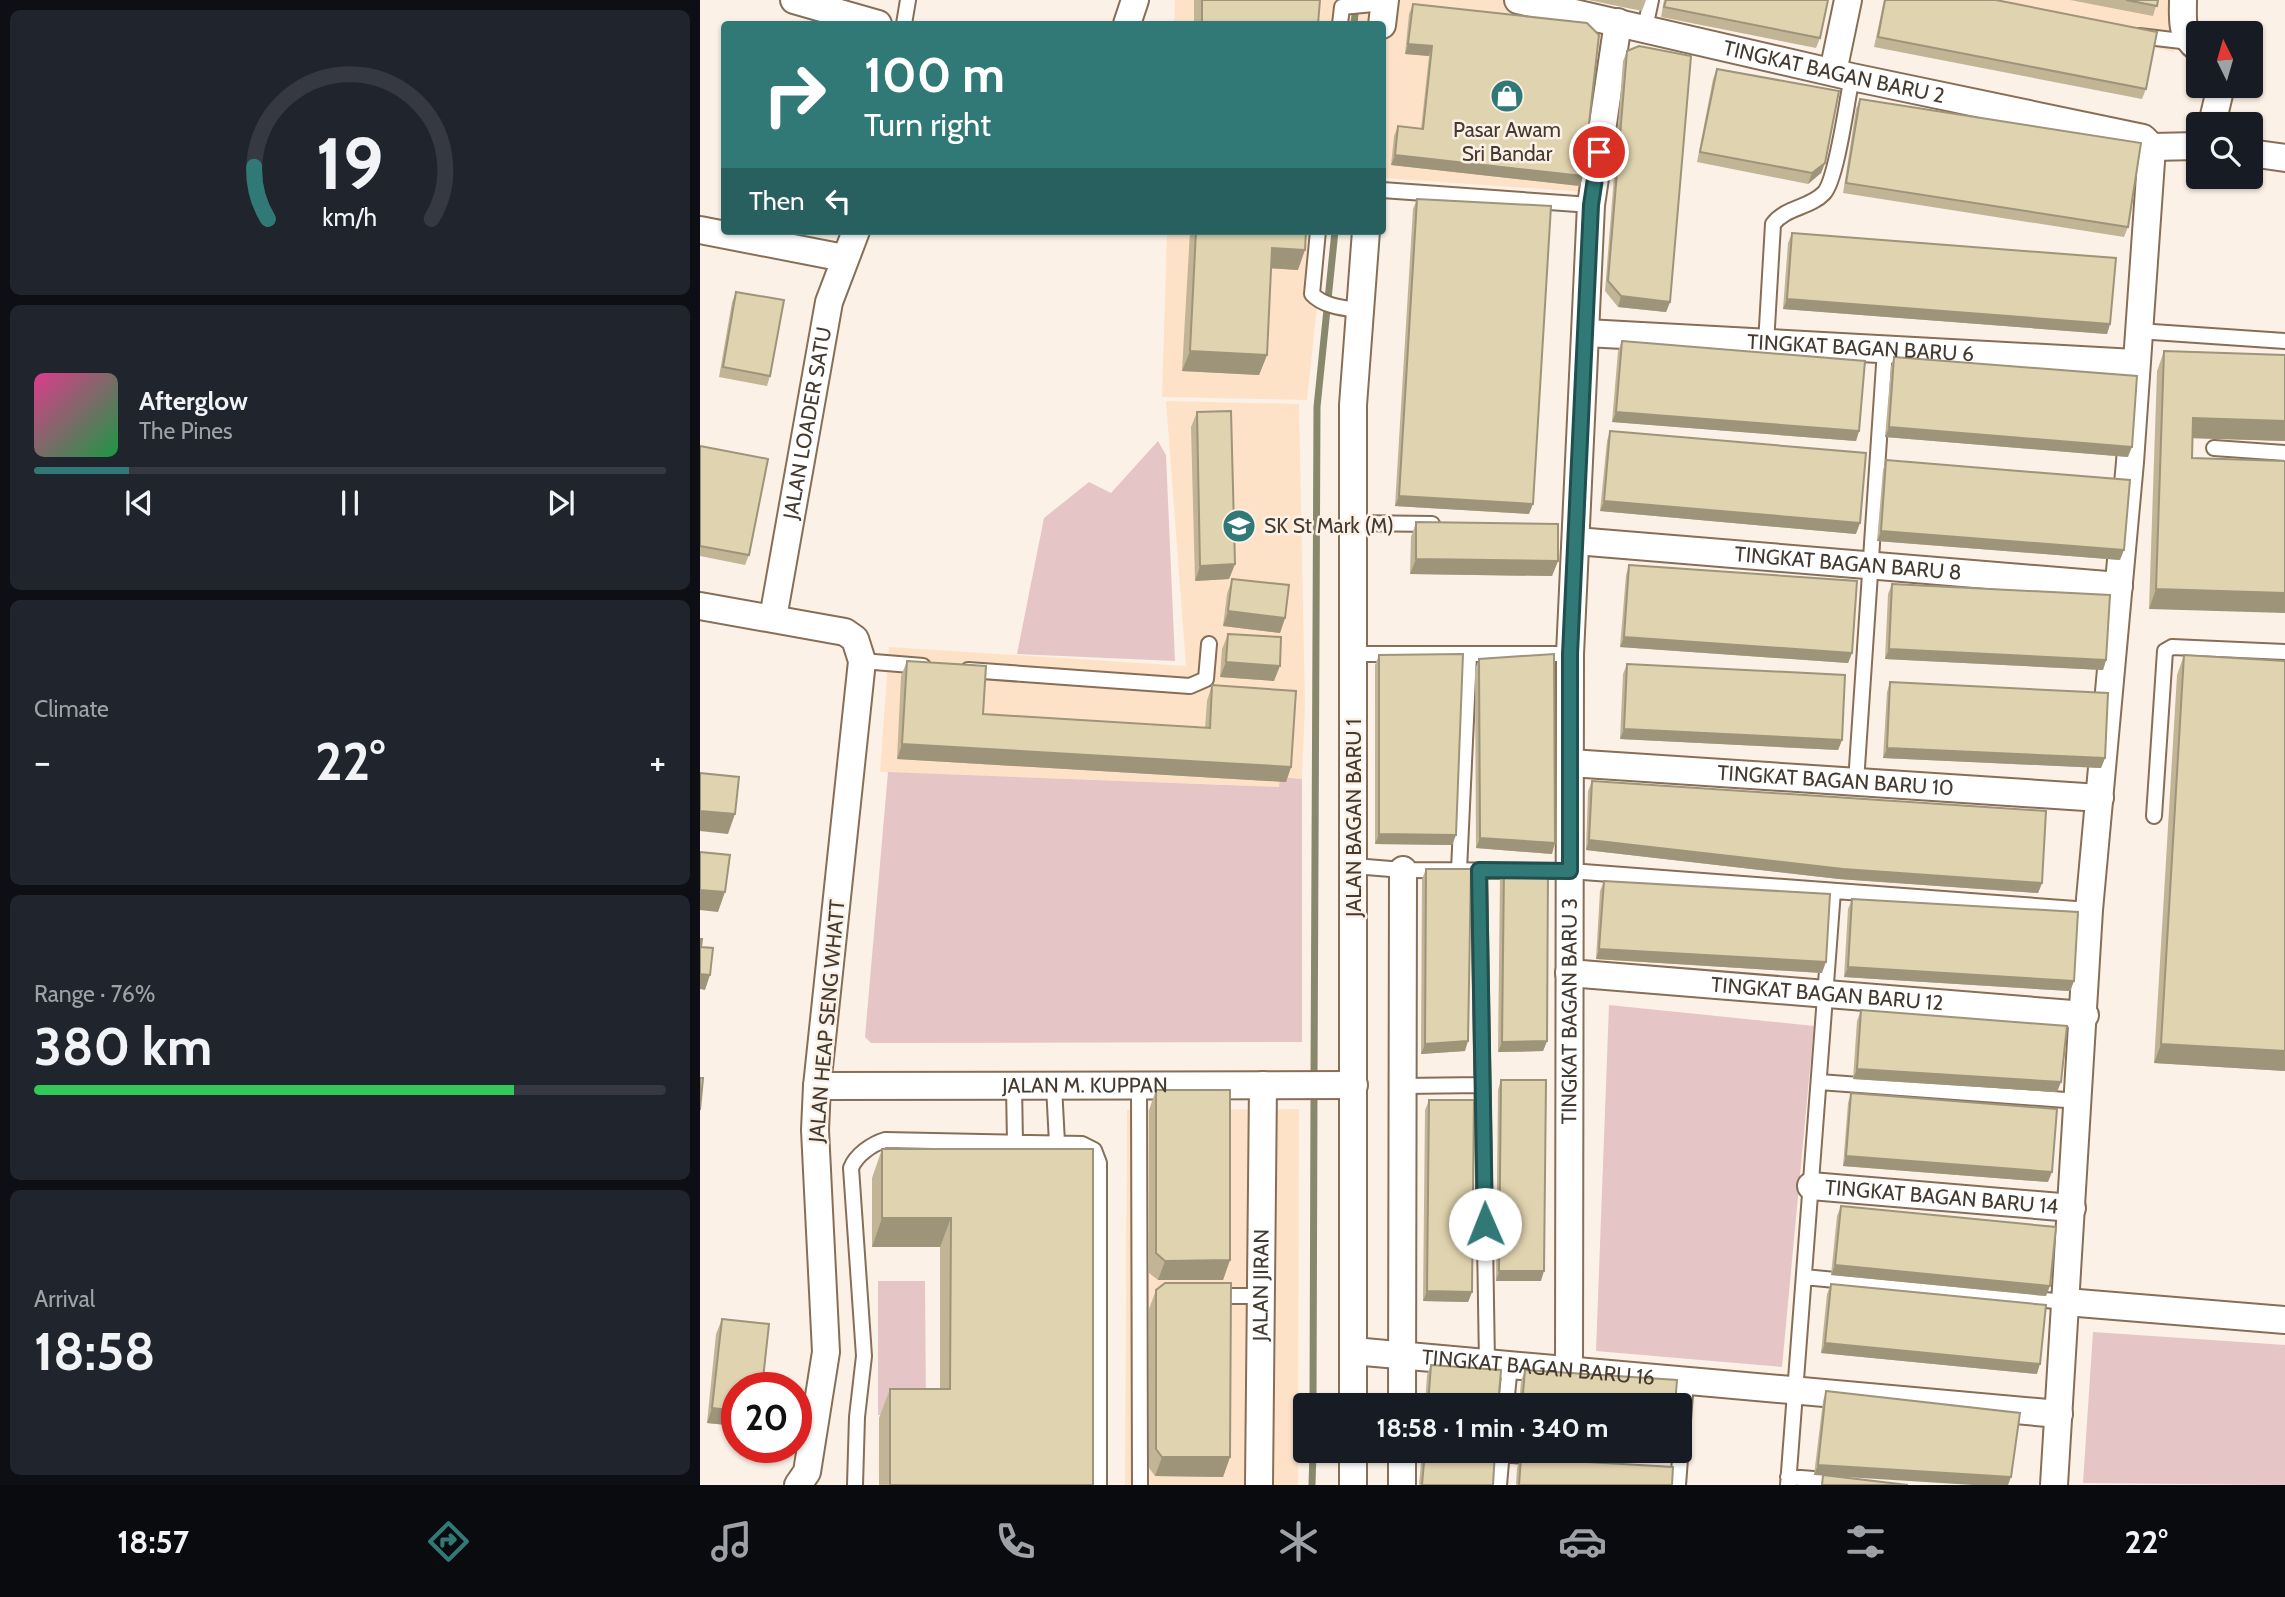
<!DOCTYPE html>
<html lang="en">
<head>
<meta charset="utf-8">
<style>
	body { margin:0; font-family:Cabin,sans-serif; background:#20242c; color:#f1f3f6; height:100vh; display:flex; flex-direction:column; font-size:26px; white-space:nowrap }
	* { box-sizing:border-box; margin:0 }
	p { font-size:23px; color:#9ea1a6 }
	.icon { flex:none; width:38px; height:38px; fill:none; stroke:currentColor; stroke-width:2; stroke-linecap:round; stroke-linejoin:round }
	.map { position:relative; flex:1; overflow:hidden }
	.sheet { display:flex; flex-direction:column; gap:10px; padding:10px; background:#0d0f14; width:700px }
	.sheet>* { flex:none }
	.hud { position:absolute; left:21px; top:21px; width:665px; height:214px; border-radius:7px; box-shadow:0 2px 5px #0004; background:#317976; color:#fff; overflow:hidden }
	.needle { width:46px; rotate:355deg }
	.fabs { position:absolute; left:1486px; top:21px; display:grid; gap:14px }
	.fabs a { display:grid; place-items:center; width:77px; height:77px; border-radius:7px; background:#171b24; box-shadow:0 2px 5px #0004; font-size:35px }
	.speed { position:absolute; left:21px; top:1372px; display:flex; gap:14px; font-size:35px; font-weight:700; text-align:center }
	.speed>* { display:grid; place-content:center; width:91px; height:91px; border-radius:50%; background:#171b24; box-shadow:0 2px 5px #0004; line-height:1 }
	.speed .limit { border:10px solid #d22; background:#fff; color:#111 }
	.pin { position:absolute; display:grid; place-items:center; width:60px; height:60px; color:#fff; margin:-30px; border:4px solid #fff; border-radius:50%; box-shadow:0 2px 7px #0007 }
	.me { position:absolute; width:77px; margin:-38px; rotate:359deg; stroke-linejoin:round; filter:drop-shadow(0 0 5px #0008) }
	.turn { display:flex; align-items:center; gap:24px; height:147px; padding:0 28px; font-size:32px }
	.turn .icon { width:91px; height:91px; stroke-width:2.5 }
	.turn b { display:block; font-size:49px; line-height:60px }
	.then { display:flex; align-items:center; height:66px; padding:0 28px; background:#0003; gap:14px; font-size:26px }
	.big { font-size:52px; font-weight:700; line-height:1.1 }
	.sheet .card { flex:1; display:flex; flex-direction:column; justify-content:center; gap:10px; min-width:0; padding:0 24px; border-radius:10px; background:#20242c }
	.sheet .dial { align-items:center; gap:0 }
	.dial svg { height:182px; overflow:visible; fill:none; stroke:#363941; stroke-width:7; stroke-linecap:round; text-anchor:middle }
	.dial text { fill:#f1f3f6; stroke:none }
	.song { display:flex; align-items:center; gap:21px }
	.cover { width:84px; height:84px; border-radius:10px; background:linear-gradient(135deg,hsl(330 70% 55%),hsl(140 70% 35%)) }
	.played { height:7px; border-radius:4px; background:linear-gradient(90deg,#317976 15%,#363941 15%) }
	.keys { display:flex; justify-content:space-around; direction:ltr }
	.heat { display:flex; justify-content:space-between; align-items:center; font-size:38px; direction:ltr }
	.charge { height:10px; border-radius:5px; background:linear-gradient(90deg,#34c759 76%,#363941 0) }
	.trip { position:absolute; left:593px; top:1393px; width:399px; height:70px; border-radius:7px; background:#171b24; box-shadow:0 2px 5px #0004; font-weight:700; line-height:70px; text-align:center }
	.tabs { display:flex; height:112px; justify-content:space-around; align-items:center; background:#090b0e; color:#9ea1a6 }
	.tabs .icon { width:49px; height:49px }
	.tabs .active { color:#317976 }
	.tabs b { font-size:32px; color:#f1f3f6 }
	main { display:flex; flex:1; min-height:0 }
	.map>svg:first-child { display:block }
	.built { fill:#fee2c8 }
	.green { fill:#e5c5c6 }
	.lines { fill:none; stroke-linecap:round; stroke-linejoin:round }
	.stream { stroke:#88886c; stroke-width:7 }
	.lane-casing { stroke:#876e56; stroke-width:18 }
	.street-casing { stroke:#876e56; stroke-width:30 }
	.lane { stroke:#fff; stroke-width:14 }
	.street { stroke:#fff; stroke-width:26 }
	.wall { fill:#c1b596 }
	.shaded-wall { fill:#9d947a }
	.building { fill:#e0d3af; stroke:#9d947a; stroke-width:2 }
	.route-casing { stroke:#204f4d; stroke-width:18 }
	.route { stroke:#317976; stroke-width:12 }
	.labels { text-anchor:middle; stroke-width:5; stroke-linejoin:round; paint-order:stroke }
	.street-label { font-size:21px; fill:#453a2f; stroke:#fcf1e6 }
	.poi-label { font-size:21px; fill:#453a2f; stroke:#fcf1e6 }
</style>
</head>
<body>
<main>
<section class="sheet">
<div class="card dial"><svg viewBox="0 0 100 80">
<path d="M14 69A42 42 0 1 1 86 69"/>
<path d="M14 69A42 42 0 0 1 8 46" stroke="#317976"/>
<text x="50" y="56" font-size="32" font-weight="700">19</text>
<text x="50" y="72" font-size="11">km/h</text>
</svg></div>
<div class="card">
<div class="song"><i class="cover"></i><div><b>Afterglow</b><p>The Pines</p></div></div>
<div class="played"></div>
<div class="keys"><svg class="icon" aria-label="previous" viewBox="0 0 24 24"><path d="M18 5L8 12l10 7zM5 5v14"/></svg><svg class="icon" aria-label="pause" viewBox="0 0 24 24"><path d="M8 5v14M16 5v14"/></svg><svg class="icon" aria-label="next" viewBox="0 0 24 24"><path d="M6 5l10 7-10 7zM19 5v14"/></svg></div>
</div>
<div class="card"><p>Climate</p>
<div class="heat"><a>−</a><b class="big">22°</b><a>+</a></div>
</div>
<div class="card"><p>Range · 76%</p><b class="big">380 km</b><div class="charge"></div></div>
<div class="card"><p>Arrival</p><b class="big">18:58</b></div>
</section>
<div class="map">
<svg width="1585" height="1485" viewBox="0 0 1585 1485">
	<rect width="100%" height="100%" fill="#fcf1e6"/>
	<path class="built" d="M475 0H846L905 29 884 192 683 178 682 24H474Z
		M1249 0H1473L1474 52H1473Z
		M467 231H625L607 400 462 397Z
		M466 401 599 404 605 705 602 779 580 777V787L180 772 189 647 486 666Z
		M599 1109 598 1485H425L427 1110Z"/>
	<path class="green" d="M458 441 466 455 475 661 317 654 344 518 389 482 411 493Z
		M188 772 579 787 580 777 602 779V1042L171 1043 165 1037Z
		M909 1005 1114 1026 1082 1367 896 1351Z
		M178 1281H225L226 1414 178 1415Z
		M1393 1332 1585 1345V1485L1383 1483Z"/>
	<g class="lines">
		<path class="stream" d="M654 24 656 4
			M614 1080 617 407 635 231
			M613 1405 614 1092
			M612 1485 613 1451"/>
		<defs>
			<path id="lane" d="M204 24 208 0
				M640 24 642 7 684 3
				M945 28 951 0
				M1439 36 1490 42
				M682 190 891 205
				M618 231 612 294C623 306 643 308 658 310
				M1438 331 1585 341
				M1066 344 1073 224C1086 207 1110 208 1124 193 1137 179 1147 99 1152 77
				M1514 448 1585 453
				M653 523 732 524
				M654 654H870
				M162 661 223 666
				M268 670 490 686 506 679 509 644
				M1156 782 1185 350
				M1454 816 1465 651 1472 647 1585 652
				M654 866 703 870 870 871 1389 910
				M759 870 769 655
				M779 870 787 1363
				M1119 1082 1379 1101
				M439 1085 440 1485
				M314 1086 315 1143
				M354 1086 357 1143
				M703 1086 782 1085
				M1104 1277 1366 1302
				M514 1296H561
				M806 1405 810 1365
				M802 1454 908 1464
				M1088 1477 1139 1481
				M155 1485 157 1417 164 1356 151 1168C156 1155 172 1144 185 1140L382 1144 394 1150 399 1163V1485
				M799 1485 802 1451
				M978 1485 986 1381
				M1088 1485 1133 891"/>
			<g id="street">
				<path d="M94 0 178 24"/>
				<path id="s1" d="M818 0 1152 77 1443 138 1452 147 1430 462 1389 910 1354 1485"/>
				<path d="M1483 0C1483 20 1480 35 1498 48"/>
				<path d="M427 24 435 0"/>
				<path d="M682 25 685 0"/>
				<path d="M1133 72 1148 0"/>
				<path d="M1512 124 1521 86"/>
				<path d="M1452 147 1498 146"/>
				<path d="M1550 153 1585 158"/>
				<path d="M0 230 144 258"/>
				<path id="s2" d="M886 333 1435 363"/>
				<path id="s3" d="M876 541 1419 586"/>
				<path d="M0 606 145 632 155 639 162 661 117 1086 115 1130 126 1352 107 1472 98 1485"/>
				<path id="s4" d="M73 618 129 302 156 231"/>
				<path id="s5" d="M870 763 1400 798"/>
				<path id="s6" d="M869 973 1385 1015"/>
				<path id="s7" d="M117 1086 654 1085"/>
				<path id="s8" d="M1111 1186 1372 1208"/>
				<path d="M1366 1302 1585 1320"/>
				<path id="s9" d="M653 1351 1359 1414"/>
				<path id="s10" d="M869 1371 870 654 891 205 918 22"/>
				<path d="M653 1405V405L666 231"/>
				<path d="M702 1405 703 870"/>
				<path id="s11" d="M559 1485 563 1085"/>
				<path d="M653 1485V1451"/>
				<path d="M702 1485V1451"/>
			</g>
		</defs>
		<use href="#lane" class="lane-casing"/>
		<use href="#street" class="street-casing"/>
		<use href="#lane" class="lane"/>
		<use href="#street" class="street"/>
	</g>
	<path class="wall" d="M494 0H620L618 24H494Z
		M888 0H946L942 11Z
		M964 0H1128L1120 38 1116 48 961 17Z
		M1184 0H1296L1446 89 1442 99 1174 47Z
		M1370 0H1458L1453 16Z
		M713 4 880 186 691 165 694 136 698 126 721 129 729 56 705 54 709 14Z
		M927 51 970 302 966 312 918 307 905 291 923 61Z
		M1017 69 1125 163 1121 173 1108 184 997 162 1013 79Z
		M1160 99 1428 227 1424 237 1143 193 1156 109Z
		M717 199 829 514 695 506 713 209Z
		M490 231H606L598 270 571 268 567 355 559 375 482 371Z
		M1092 233 1410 324 1407 334 1083 309 1088 243Z
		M36 292 70 376 67 386 19 377 32 302Z
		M922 341 1159 431 1156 441 912 422 918 351Z
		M1464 351 1585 355V441L1492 438V458L1585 461 1449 609 1457 371Z
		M1194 357 1428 457 1185 437 1191 367Z
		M497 412 535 564 529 579 495 581 491 427Z
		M910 431 1156 534 900 511 907 441Z
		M0 446 49 555 45 565 0 556Z
		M1186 460 1420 560 1177 541 1183 470Z
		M716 522 858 561 852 576 710 574 711 537Z
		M929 565 1152 653 1148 663 920 647 926 575Z
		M532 579 585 618 580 633 523 626 527 594Z
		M1192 584 1406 660 1403 670 1185 659 1188 594Z
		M528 634 574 681 520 677 522 649Z
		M679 655 756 835 752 845 675 844V665Z
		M1484 655 1585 1071 1454 1063 1477 675Z
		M779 659 852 854 776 848 775 669Z
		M207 661 283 714 505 728 507 701 512 685 591 767 586 782 197 759 201 676Z
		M927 664 1142 740 1138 750 920 739 923 674Z
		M1190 682 1405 758 1401 768 1183 758 1187 692Z
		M892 781 1342 883 1338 893 1139 879 886 850 888 791Z
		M804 867 847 1041 843 1051 798 1052 800 877Z
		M726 869 765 1051 721 1054 722 879Z
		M904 881 1122 973 896 959 900 891Z
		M1152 899 1374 981 1370 991 1144 977 1148 909Z
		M1161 1010 1357 1092 1153 1079 1157 1021Z
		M801 1080 841 1281H796L798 1090Z
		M456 1090 530 1260 523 1280H458L449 1273V1110Z
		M1151 1093 1348 1182 1143 1166 1148 1103Z
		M729 1100 772 1292 768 1302 723 1301 725 1110Z
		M182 1149H393V1485H179V1418L190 1389H240V1247H172V1178Z
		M1141 1206 1346 1296 1131 1275 1137 1216Z
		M1131 1284 1337 1374 1121 1353 1127 1294Z
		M456 1290 530 1457 523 1477 455 1476 449 1468V1309Z
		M22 1319 37 1388V1426L7 1423 16 1334Z
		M731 1365 798 1405H725L727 1375Z
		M825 1370 975 1405H819L821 1381Z
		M1126 1391 1320 1413 1114 1475 1123 1401Z
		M722 1451H795L793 1485H719Z
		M821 1458 972 1485H816L817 1468Z"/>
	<path class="shaded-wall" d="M708 44 732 46 729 56 705 54Z
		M695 155 883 176 880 186 691 165Z
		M1125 163 1121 173 1108 184 1112 173Z
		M572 248 605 250 598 270 565 268Z
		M921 296 970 302 966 312 918 307Z
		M1087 299 1410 324 1407 334 1083 309Z
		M490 351 567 355 559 375 482 371Z
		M916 412 1159 431 1156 441 912 422Z
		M1493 418 1585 421V441L1486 438Z
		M1189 427 1432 447 1428 457 1185 437Z
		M699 496 833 504 829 514 695 506Z
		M904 501 1160 523 1156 534 900 511Z
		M1181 531 1424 550 1420 560 1177 541Z
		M716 559 858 561 852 576 710 574Z
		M535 564 529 579 495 581 500 566Z
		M1456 589 1585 593V613L1449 609Z
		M528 611 585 618 580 633 523 626Z
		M924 637 1152 653 1148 663 920 647Z
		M1189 649 1406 660 1403 670 1185 659Z
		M526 662 580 666 574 681 520 677Z
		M924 729 1142 740 1138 750 920 739Z
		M202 744 591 767 586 782 197 759Z
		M1187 748 1405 758 1401 768 1183 758Z
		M0 811 35 814 28 834 0 831Z
		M679 834 756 835 752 845 675 844Z
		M780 838 855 843 852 854 776 848Z
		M889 840 1342 883 1338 893 1139 879 886 850Z
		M0 890 25 892 18 912 0 910Z
		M899 949 1126 962 1122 973 896 959Z
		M1148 967 1374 981 1370 991 1144 977Z
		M0 974 10 975 5 990 0 989Z
		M768 1041 765 1051 721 1054 725 1044Z
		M847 1041 843 1051 798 1052 802 1042Z
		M1461 1044 1585 1051V1071L1454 1063Z
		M1157 1069 1361 1082 1357 1092 1153 1079Z
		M1146 1156 1352 1172 1348 1182 1143 1166Z
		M182 1218H251L240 1247H172Z
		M530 1260 523 1280H458L465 1261Z
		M1135 1265 1350 1286 1346 1296 1131 1275Z
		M799 1271H844L841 1281H796Z
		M727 1291 772 1292 768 1302 723 1301Z
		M1125 1343 1340 1364 1337 1374 1121 1353Z
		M12 1408 37 1411V1426L7 1423Z
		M462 1457H530L523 1477 455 1476Z
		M1118 1465 1311 1477 1308 1485H1273L1114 1475Z"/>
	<path class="building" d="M502 0H620L618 24H502Z
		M966 0H1128L1120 38 964 7Z
		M1185 0H1296L1457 32 1446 89 1178 37Z
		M1426 0H1458L1457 6Z
		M713 4 887 23 899 35 883 176 695 155 698 126 723 129 732 46 708 44Z
		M939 46 991 56 970 302 921 296 908 281 927 51Z
		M1017 69 1139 91 1125 163 1112 173 1000 152Z
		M1160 99 1441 143 1428 227 1146 183Z
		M717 199 851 206 833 504 699 496Z
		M496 231H606L605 250 572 248 567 355 490 351Z
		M1092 233 1416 258 1410 324 1087 299Z
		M36 292 84 300 70 376 23 367Z
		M922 341 1165 361 1159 431 916 412Z
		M1464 351 1585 355V421L1493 418 1492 458 1585 461V593L1456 589Z
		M1194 357 1437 376 1432 447 1189 427Z
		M531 411 535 564 500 566 497 412Z
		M910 431 1166 453 1160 523 904 501Z
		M0 446 68 459 49 555 0 546Z
		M1186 460 1430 480 1424 550 1181 531Z
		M716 522 858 524V561L716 559Z
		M929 565 1157 581 1152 653 924 637Z
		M532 579 589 585 585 618 528 611Z
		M1192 584 1410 595 1406 660 1189 649Z
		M528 634 581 637 580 666 526 662Z
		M763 654 756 835 679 834V655Z
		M854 654 855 843 780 838 779 659Z
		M1484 655 1585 661V1051L1461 1044Z
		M207 661 286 666 283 714 510 728 512 685 596 691 591 767 202 744Z
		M927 664 1145 675 1142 740 924 729Z
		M1190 682 1408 693 1405 758 1187 748Z
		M0 773 39 777 35 814 0 811Z
		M892 781 1346 811 1342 883 1143 869 889 840Z
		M0 852 30 855 25 892 0 890Z
		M804 867H848L847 1041 802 1042Z
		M726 869H771L768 1041 725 1044Z
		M904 881 1130 894 1126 962 899 949Z
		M1152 899 1378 912 1374 981 1148 967Z
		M0 939H2L1 947 13 948 10 975 0 974Z
		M1161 1010 1367 1026 1361 1082 1157 1069Z
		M0 1078H3L0 1110Z
		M801 1080H846L844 1271H799Z
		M456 1090H530V1260L465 1261 456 1253Z
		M1151 1093 1357 1109 1352 1172 1146 1156Z
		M729 1100H774L772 1292 727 1291Z
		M182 1149H393V1485H190V1389H250L251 1218H182Z
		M1141 1206 1356 1227 1350 1286 1135 1265Z
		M465 1283H531L530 1457H462L456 1449V1290Z
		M1131 1284 1346 1305 1340 1364 1125 1343Z
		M22 1319 69 1324 62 1388H37V1411L12 1408Z
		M731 1365 801 1370 798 1405H728Z
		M825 1370 977 1380 975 1405H822Z
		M1126 1391 1320 1413 1311 1477 1118 1465Z
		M725 1451H795L793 1485H722Z
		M821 1458 973 1467 972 1485H819Z
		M1123 1475 1208 1485H1122Z"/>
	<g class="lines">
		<defs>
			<path id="route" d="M785 1224 779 870 870 871V654L891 205 899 152"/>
		</defs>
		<use href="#route" class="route-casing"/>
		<use href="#route" class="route"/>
	</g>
	<defs>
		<symbol id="shop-disc" viewBox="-11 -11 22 22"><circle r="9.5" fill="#317976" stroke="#fcf1e6"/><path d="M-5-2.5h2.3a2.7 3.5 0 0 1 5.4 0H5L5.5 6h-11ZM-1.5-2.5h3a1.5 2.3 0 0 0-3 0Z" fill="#fff"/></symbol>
		<symbol id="school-disc" viewBox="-11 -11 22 22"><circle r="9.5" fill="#317976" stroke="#fcf1e6"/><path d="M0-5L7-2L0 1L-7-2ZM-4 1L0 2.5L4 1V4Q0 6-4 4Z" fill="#fff"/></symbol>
	</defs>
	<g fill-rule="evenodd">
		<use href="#shop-disc" x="788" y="77" width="38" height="38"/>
		<use href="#school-disc" x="520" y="507" width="38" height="38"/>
	</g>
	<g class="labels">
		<g class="street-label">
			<text dy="7" stroke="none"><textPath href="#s1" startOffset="324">TINGKAT BAGAN BARU 2</textPath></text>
			<text dy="7" stroke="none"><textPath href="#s2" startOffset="275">TINGKAT BAGAN BARU 6</textPath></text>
			<text dy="7" stroke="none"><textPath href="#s4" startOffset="198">JALAN LOADER SATU</textPath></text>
			<text dy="7" stroke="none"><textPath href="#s3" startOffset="273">TINGKAT BAGAN BARU 8</textPath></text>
			<text dy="7" stroke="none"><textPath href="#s5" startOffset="266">TINGKAT BAGAN BARU 10</textPath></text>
			<text transform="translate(654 818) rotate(-90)" y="7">JALAN BAGAN BARU 1</text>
			<text dy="7" stroke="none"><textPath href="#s6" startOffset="259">TINGKAT BAGAN BARU 12</textPath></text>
			<text dy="7" stroke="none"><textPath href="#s10" startOffset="360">TINGKAT BAGAN BARU 3</textPath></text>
			<text transform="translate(127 1021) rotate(-85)" y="7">JALAN HEAP SENG WHATT</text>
			<text dy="7" stroke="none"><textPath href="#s7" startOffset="268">JALAN M. KUPPAN</textPath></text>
			<text dy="7" stroke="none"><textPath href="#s8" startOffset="131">TINGKAT BAGAN BARU 14</textPath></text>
			<text dy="7" stroke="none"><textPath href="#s11" startOffset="200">JALAN JIRAN</textPath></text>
			<text dy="7" stroke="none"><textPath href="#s9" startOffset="186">TINGKAT BAGAN BARU 16</textPath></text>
		</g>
		<g class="poi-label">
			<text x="807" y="137">Pasar Awam<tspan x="807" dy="24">Sri Bandar</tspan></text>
			<text x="564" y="533" text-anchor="start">SK St Mark (M)</text>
		</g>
	</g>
</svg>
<div class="fabs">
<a><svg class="needle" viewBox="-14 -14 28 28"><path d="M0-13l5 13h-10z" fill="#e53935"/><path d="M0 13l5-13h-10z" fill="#9ea1a6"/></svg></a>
<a><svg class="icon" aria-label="search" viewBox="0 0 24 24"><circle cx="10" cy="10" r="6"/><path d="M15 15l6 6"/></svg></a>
</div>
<div class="speed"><div class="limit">20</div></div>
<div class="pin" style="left:899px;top:152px;background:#d93025"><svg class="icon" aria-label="arrive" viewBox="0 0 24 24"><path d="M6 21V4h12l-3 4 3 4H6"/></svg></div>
<svg class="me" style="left:785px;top:1224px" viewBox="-20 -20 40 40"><circle r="19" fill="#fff"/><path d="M0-13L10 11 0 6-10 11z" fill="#317976"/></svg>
<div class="trip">18:58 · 1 min · 340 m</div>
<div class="hud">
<div class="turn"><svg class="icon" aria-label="right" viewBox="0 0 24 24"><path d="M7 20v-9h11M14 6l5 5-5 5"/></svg><div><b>100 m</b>Turn right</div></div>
<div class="then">Then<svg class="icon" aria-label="left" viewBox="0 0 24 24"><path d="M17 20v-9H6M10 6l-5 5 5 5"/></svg></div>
</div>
</div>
</main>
<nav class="tabs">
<b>18:57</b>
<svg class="icon active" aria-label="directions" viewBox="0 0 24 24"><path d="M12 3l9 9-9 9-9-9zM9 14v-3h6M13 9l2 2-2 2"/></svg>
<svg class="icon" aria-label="music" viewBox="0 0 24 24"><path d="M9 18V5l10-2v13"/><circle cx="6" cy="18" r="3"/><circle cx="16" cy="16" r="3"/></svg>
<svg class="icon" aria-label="phone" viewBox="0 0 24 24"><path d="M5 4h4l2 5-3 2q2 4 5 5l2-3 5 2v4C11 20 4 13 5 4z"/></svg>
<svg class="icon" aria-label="climate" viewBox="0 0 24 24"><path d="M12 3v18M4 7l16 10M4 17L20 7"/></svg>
<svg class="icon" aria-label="car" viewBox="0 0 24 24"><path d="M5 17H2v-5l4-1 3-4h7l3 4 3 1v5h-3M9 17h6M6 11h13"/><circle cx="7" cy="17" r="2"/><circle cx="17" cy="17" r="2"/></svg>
<svg class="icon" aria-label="filters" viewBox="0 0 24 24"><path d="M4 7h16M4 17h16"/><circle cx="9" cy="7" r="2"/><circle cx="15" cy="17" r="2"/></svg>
<b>22°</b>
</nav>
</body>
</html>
